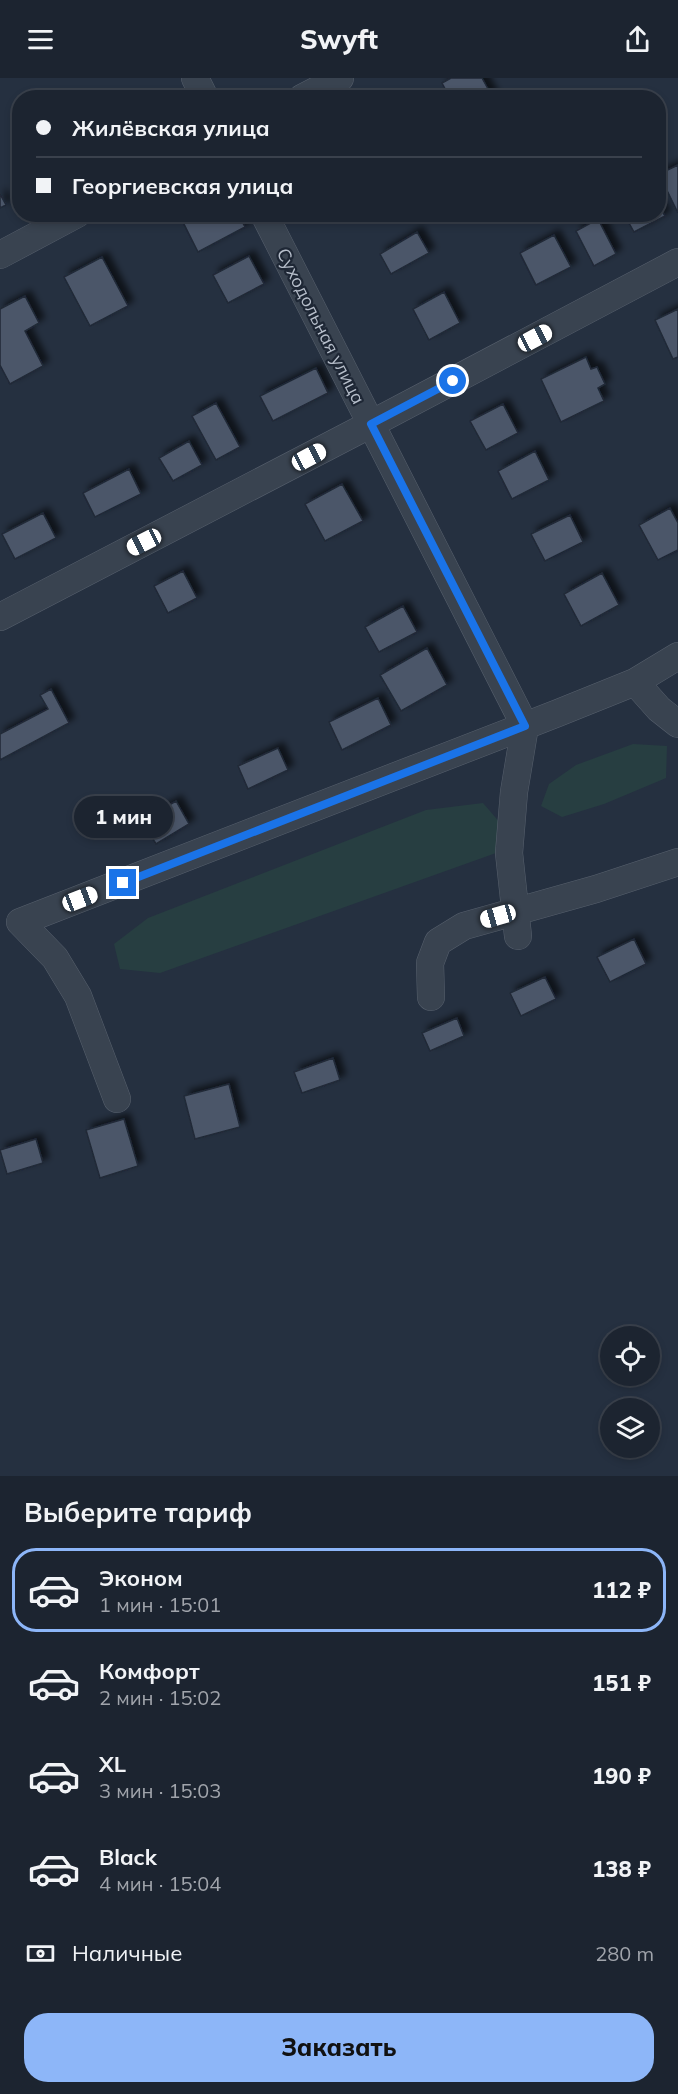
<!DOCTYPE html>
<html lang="ru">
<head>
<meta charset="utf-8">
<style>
	body { margin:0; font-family:Mulish,sans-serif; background:#29303c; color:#f1f3f6; height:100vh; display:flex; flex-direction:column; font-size:22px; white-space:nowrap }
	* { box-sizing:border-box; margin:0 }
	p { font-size:20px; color:#a0a4ab }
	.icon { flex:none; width:33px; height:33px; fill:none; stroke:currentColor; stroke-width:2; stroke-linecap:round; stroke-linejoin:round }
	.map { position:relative; height:1398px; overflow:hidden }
	.side { display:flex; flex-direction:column; background:#1c2430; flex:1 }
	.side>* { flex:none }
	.top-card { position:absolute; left:12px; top:12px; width:654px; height:132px; border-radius:24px; box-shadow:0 3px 9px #0003,0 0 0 2px #3a414c; display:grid; align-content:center; height:132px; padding:0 24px; background:#1c2430 }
	.buttons { position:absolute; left:600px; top:1248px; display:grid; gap:12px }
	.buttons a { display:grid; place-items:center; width:60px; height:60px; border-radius:50%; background:#1c2430; box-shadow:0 3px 9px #0003,0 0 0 2px #3a414c; font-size:30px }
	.end { position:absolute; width:27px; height:27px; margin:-14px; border:8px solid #1a73e8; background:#fff; box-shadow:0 0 0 3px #fff }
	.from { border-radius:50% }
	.bubble { position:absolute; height:42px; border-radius:21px; background:#1c2430; box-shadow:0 3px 9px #0003,0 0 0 2px #3a414c; font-size:20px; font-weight:800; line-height:42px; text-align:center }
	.car { position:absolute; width:18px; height:36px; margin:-18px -9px; border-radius:8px; box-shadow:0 0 4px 2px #0007; background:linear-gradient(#fff 24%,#345 0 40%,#fff 0 76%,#345 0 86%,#fff 0) }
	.top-card b { display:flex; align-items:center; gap:21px; height:57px; font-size:22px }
	.top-card b+b { border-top:2px solid #3a414c }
	.top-card i { width:15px; height:15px; background:#f1f3f6 }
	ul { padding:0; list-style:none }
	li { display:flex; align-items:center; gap:18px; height:84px; margin:0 12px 9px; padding:0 12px; border:3px solid transparent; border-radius:24px }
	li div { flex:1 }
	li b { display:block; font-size:22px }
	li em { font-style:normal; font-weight:800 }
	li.selected { border-color:#8db6f8 }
	li>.icon { width:54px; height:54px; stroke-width:1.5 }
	h2 { padding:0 24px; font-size:27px; line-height:72px }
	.pay { display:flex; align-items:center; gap:15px; height:66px; padding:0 24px; font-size:22px }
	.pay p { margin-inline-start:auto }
	.button { display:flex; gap:12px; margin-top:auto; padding:12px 24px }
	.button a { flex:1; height:69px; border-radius:24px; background:#8db6f8; color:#111; font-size:24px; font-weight:800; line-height:69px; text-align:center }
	header { display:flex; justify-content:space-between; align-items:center; height:78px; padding:0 24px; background:#1c2430; font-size:27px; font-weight:800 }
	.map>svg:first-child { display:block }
	.green { fill:#273e41 }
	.building { fill:#4b5769; stroke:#202937; stroke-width:1.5; filter:url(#shadow) }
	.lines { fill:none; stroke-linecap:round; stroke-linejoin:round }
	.minor-casing { stroke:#57606d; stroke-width:28 }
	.minor { stroke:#394350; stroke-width:27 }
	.route { stroke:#1a73e8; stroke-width:8 }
	.labels { text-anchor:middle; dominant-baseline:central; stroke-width:4.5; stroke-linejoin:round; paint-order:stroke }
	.street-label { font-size:18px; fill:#b6beca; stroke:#1e2735 }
</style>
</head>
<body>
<header><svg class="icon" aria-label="menu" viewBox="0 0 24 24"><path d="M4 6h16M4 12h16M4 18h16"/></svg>Swyft<svg class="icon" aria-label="share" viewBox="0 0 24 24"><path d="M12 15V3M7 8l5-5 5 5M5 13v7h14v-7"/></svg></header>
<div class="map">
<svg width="678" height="1398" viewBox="0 0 678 1398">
	<defs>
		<filter id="shadow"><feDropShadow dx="5.5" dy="-5.5" stdDeviation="3" flood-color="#0009"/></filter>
	</defs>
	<rect width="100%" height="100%" fill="#253040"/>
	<path class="green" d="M633,666L667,668L666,700L604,726L562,739L541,728L549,706L576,687Z
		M483,725L502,747L496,775L160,895L120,891L114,866L148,840L426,732Z"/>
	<path class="building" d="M451,0H482L493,20H450L442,5Z
		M678,87V135L659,96Z
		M0,116L6,127L0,130Z
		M658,126L665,138L634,154L624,136H658Z
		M198,136H238L245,149L198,174L183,144Z
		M598,141L616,176L594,188L576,153Z
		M417,154L429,175L391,196L380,176Z
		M554,157L571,189L536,207L520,175Z
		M249,178L264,206L228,225L213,197Z
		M102,179L128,228L90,248L64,199Z
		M444,214L460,245L429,262L413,231Z
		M25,218L39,245L25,253L43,288L10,306L0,287V231Z
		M678,231V279L673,281L655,242Z
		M586,279L591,291L597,289L605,306L598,310L604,323L561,344L541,301Z
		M316,290L328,315L273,343L260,318Z
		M216,325L240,369L216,382L192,338Z
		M503,326L518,355L486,372L470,343Z
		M189,363L202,387L173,403L159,380Z
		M535,373L549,402L512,421L498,393Z
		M129,391L141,416L95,439L83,415Z
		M342,406L363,443L325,463L305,426Z
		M670,430L678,445V472L658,482L639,447Z
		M43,435L56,460L15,481L2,456Z
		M570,437L583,464L545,483L531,456Z
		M183,493L197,520L168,535L154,508Z
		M602,495L619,527L581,548L564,516Z
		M403,528L417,554L379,574L365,549Z
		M427,570L447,607L401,633L380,597Z
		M51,611L69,645L0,682V656L48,631L40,617Z
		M378,620L391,647L342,672L329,644Z
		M278,670L288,692L248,711L238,688Z
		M176,723L189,746L156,766L142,743Z
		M634,861L646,886L610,904L597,879Z
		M545,899L556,921L521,938L510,915Z
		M457,940L464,958L430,973L422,955Z
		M333,980L340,1002L302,1015L294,994Z
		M229,1006L240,1049L195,1061L184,1018Z
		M124,1041L138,1088L100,1100L86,1052Z
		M36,1061L43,1085L7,1096L0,1072Z"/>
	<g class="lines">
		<defs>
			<path id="minor" d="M195,0L205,20
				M302,20L340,0
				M264,136L525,648L514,714L509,775L518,858
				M0,177L77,136
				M0,539L371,346L678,184
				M635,604L659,631L678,646
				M431,919L430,885L438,864L464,848L596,811L678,784
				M117,1021L78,918L55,880L20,844L558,635L635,604L678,578"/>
		</defs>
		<use href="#minor" class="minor-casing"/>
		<use href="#minor" class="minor"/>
	</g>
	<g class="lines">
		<path class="route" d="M123,805L525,648L371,346L453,303"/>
	</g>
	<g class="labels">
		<g class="street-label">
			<text transform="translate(321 248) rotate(63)">Суходольная улица</text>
		</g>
	</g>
</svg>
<div class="buttons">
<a><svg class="icon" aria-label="locate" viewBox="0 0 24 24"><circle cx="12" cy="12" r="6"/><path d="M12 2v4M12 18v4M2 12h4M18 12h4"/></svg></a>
<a><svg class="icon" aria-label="layers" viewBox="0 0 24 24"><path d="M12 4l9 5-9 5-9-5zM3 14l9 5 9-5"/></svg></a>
</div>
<i class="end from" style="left:453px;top:303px"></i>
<i class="end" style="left:123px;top:805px"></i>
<div class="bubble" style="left:74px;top:718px;width:99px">1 мин</div>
<i class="car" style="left:535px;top:260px;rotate:62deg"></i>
<i class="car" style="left:309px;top:379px;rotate:62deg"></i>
<i class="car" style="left:144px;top:464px;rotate:243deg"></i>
<i class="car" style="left:80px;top:821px;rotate:69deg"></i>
<i class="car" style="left:498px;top:838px;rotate:254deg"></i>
<div class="top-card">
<b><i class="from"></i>Жилёвская улица</b>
<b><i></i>Георгиевская улица</b>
</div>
</div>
<section class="side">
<h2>Выберите тариф</h2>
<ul>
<li class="selected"><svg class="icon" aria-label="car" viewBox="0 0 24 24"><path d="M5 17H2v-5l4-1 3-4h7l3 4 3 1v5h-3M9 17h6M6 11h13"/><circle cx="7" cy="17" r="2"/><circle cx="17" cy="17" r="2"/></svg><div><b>Эконом</b><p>1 мин · 15:01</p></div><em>112 ₽</em></li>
<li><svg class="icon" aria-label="car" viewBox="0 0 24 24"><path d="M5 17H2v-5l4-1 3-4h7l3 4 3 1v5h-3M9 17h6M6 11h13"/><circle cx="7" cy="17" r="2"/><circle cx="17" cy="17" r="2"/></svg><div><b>Комфорт</b><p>2 мин · 15:02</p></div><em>151 ₽</em></li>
<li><svg class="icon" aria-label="car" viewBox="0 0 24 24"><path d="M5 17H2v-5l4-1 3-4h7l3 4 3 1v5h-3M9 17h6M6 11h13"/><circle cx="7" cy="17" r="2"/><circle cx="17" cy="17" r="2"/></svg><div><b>XL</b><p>3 мин · 15:03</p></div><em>190 ₽</em></li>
<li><svg class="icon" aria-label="car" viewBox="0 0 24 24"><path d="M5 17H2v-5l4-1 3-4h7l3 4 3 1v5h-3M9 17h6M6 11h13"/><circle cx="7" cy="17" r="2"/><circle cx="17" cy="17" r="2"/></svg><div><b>Black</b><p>4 мин · 15:04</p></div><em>138 ₽</em></li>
</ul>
<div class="pay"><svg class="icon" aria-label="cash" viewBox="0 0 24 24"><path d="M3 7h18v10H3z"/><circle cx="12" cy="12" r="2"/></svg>Наличные<p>280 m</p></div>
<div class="button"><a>Заказать</a></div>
</section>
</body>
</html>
